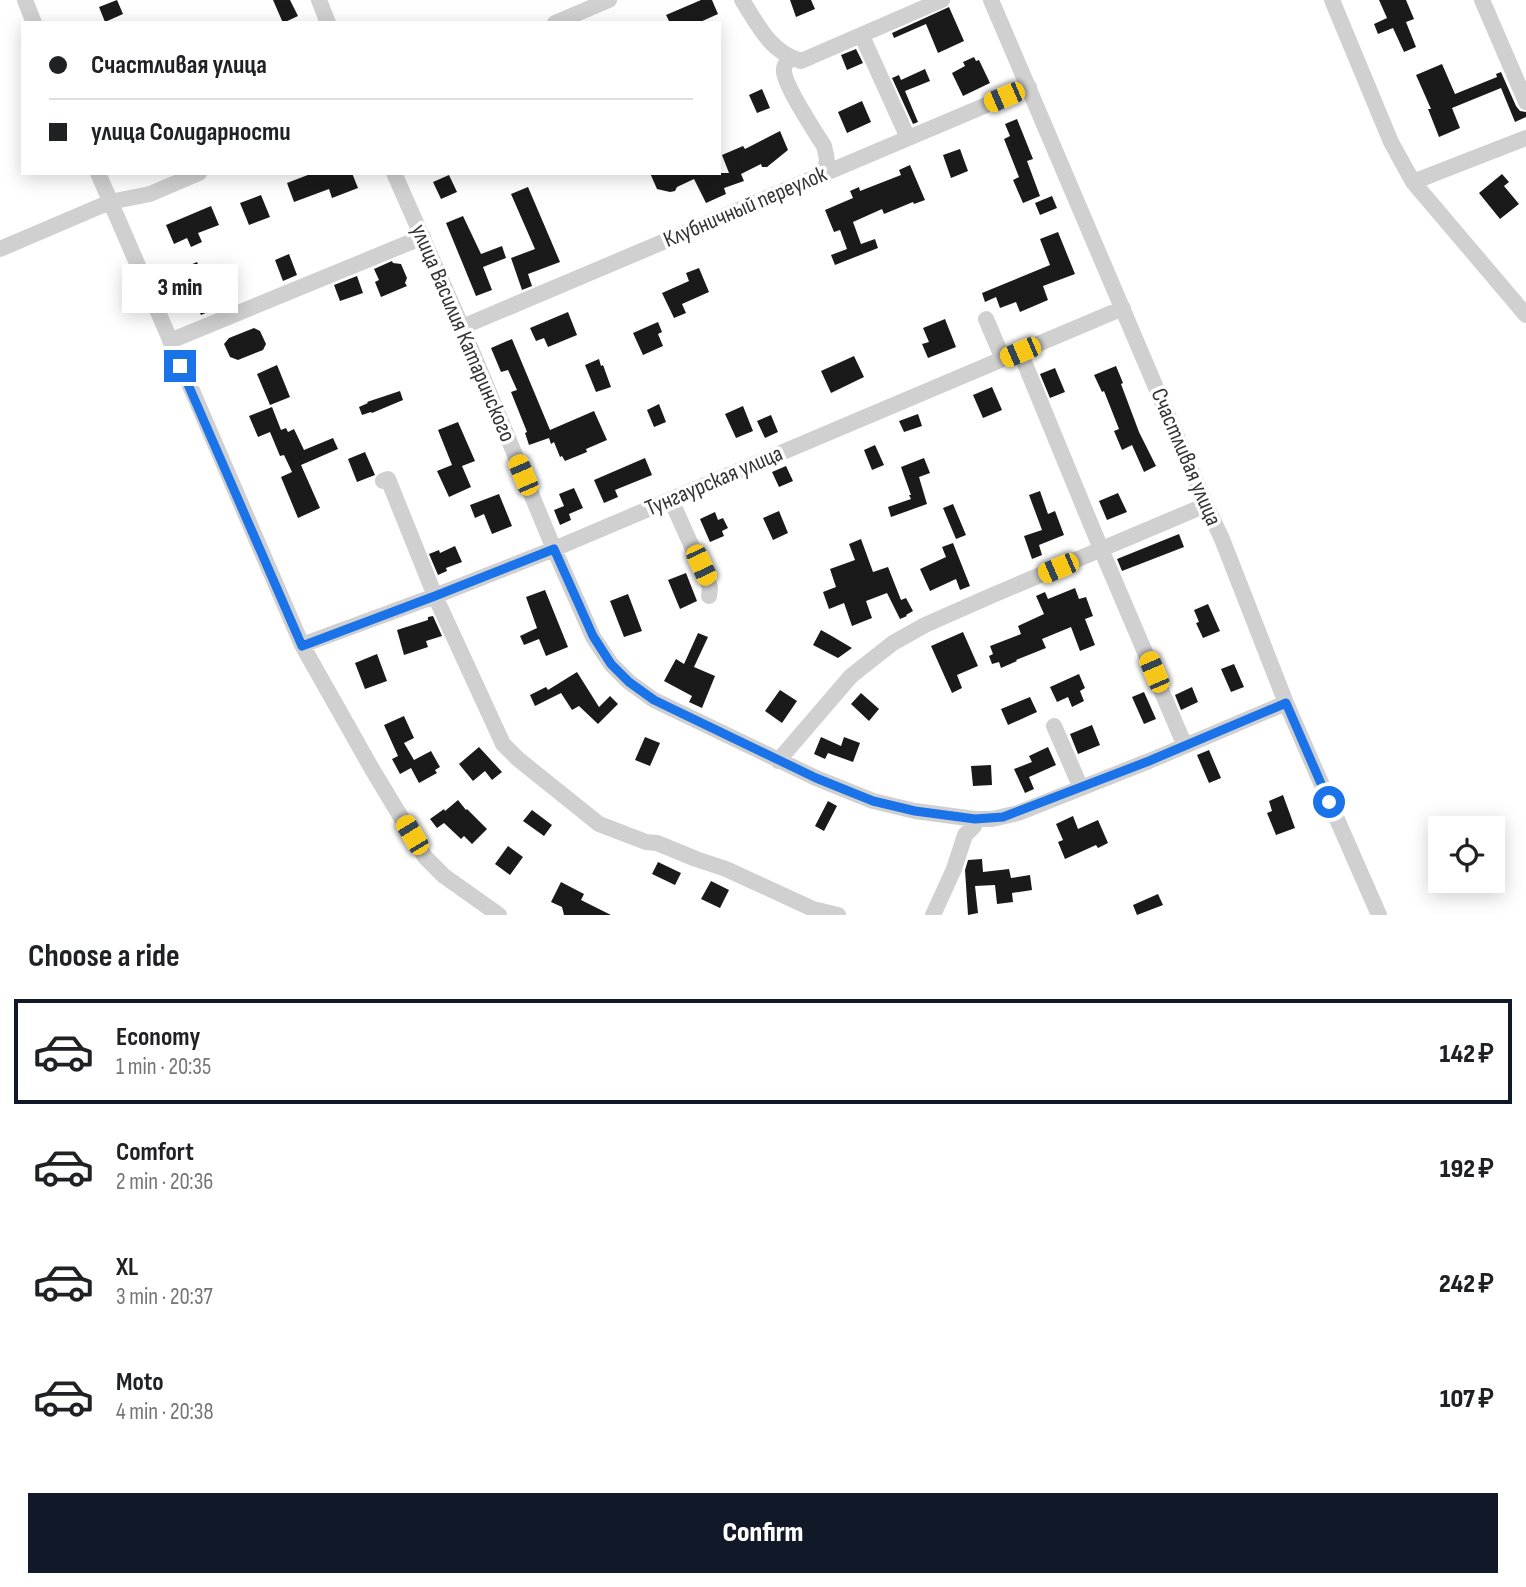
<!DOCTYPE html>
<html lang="en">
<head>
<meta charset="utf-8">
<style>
	body { margin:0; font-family:"Sofia Sans Condensed",sans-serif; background:#f6f6f6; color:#202124; height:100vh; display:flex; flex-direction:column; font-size:26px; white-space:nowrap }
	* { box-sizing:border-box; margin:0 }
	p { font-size:23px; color:#757577 }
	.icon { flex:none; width:38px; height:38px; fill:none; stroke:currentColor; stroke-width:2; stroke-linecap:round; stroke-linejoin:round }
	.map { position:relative; height:915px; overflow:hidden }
	.details { display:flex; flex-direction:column; background:#fff; flex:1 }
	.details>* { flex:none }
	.top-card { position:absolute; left:21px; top:21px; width:700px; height:154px; border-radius:0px; box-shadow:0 4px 18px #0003; display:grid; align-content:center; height:154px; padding:0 28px; background:#fff }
	.fabs { position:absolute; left:1428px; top:816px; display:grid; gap:14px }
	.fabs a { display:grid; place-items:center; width:77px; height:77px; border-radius:0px; background:#fff; box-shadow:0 4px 18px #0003; font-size:35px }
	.end { position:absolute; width:32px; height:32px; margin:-16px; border:9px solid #1a73e8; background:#fff; box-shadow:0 0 0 4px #fff }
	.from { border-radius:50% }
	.bubble { position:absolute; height:49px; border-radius:0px; background:#fff; box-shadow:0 4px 18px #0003; font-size:23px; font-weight:800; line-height:49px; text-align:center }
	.car { position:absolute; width:21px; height:42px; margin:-21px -10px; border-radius:9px; box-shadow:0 0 5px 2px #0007; background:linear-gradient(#f5c518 24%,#345 0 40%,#f5c518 0 76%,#345 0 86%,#f5c518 0) }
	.top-card b { display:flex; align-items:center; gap:24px; height:66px; font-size:26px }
	.top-card b+b { border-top:2px solid #e0e0e0 }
	.top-card i { width:18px; height:18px; background:#202124 }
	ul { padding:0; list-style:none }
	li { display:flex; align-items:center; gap:21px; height:105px; margin:0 14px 10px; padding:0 14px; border:4px solid transparent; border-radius:0px }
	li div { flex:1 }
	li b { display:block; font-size:26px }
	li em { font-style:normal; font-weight:800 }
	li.current { border-color:#111827 }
	li>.icon { width:63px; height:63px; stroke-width:1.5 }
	h2 { padding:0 28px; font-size:32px; line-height:84px }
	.primary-button { display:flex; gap:14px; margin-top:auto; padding:14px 28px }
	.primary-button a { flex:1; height:80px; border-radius:0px; background:#111827; color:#fff; font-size:28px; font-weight:800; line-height:80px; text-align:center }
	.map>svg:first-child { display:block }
	.building { fill:#1a1a1a }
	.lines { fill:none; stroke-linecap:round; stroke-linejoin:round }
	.minor { stroke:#d0d0d0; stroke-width:16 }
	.route { stroke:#1a73e8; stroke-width:9 }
	.labels { text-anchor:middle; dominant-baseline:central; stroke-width:7; stroke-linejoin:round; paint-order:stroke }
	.street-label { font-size:23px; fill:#333; stroke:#fff }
</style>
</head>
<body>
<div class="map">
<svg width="1526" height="915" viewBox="0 0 1526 915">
	<rect width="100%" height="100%" fill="#fff"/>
	<path class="building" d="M117,0L123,14L105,22L99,7Z
		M273,0H290L298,16L283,23Z
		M701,0H712L718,14L698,23H670L666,15Z
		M790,0H811L815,9L796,17Z
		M1379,0H1406L1414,19L1406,22L1416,47L1404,52L1393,28L1378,34L1374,24L1387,18Z
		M949,7L964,41L938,53L926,24L894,38L892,33Z
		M856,49L863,63L847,70L841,55Z
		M974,57L976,61L979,60L990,83L963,96L952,73L965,66L963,62Z
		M1442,64L1455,94L1497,77L1496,74L1501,72L1516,106L1520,111L1526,112V117L1515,122L1501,88L1452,108L1460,128L1439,137L1428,109H1431L1416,75Z
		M925,69L930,81L905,91L918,122L913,124L892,78L899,75L901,80Z
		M762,89L770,108L757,113L749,95Z
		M862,101L871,122L847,133L838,112Z
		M1017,119L1033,159L1027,161L1040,196L1023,203L1013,180L1019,177L1004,139L1010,136L1005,124Z
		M780,131L788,150L767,167H762L761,164L741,174L744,181L724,188L726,194L706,203L694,179L677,187L675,191L670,192L657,189L650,173H729L722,155L743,146L745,149Z
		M960,149L968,171L951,178L943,155Z
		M910,165L925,200L914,204L913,202L884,214L882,209L853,222L861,244L875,239L878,248L835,265L831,255L847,249L840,230L834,232L825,210L853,198L850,191L859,187L860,191L901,175L899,170Z
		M313,173H352L358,188L332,198L329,189L294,202L287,183Z
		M1502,174L1509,182L1504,186L1519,204L1500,219L1479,193Z
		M449,175L457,192L441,199L433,182Z
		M528,187L560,262L528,274L532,286L522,290L511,258L535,249L511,194Z
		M261,195L270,217L249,225L240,203Z
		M1052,196L1057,208L1040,215L1035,203Z
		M211,206L219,225L198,233L202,242L191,247L187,238L174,244L166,225Z
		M463,216L481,254L502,246L506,258L483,267L492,290L476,296L446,223Z
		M1058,232L1075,274L1043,286L1048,300L1020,312L1016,302L1000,308L996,297L985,302L982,293L1050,265L1040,239Z
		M289,254L297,275L283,281L275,260Z
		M392,261L393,263L401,264L407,278L405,283L407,286L381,297L375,282L379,280L374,269Z
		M197,262L217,308L201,315L181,269Z
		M699,268L709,292L682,304L686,313L674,318L662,293L689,281L686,273Z
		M357,276L363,293L340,301L334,285Z
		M568,312L577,335L548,347L544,338L536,341L530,328Z
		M945,319L956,347L928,358L922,344L929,342L923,328Z
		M658,322L662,332L658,334L663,346L643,355L633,333Z
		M254,328L260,331L266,344L263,350L238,360L230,357L224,344L229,338Z
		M512,339L550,430L594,411L607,440L586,449L587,452L565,461L562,456L560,457L554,442L551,444L549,438L529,445L525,433L527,432L511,392L517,390L508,370L501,372L491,348Z
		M854,356L864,377L831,393L821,371Z
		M599,359L601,366L603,365L611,387L596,392L585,365Z
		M277,365L290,397L270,405L257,374Z
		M1116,366L1123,383L1121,384L1139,432L1156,466L1144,472L1132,445L1122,450L1114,431L1119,429L1104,391L1102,392L1094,375Z
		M1055,368L1065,392L1050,398L1040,374Z
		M992,387L1002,410L983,418L973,395Z
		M400,391L403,400L372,413L371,412L362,415L359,407L368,403L367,402Z
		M659,404L666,422L654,427L647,410Z
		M743,406L753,431L736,438L725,414Z
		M272,407L281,430L286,428L288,432L294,429L304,450L333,438L338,449L301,465L320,508L298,518L281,477L292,472L284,455L280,456L270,432L258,437L249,416Z
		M918,414L922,426L904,432L899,421Z
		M771,415L778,432L765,438L757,421Z
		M458,422L475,461L462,466L471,487L449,497L437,471L452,465L438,430Z
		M875,445L884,465L872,470L864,450Z
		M365,452L375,475L357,482L348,459Z
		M645,458L652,475L615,490L618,497L604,503L594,480Z
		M924,458L930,473L919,477L927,504L891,517L888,507L911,499L909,495H911L901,467Z
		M786,466L793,481L779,487L772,472Z
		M574,488L583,508L569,514L571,520L560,525L554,510L564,506L559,494Z
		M1040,491L1048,514L1055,511L1064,535L1039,545L1042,555L1032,559L1024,536L1042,530L1029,495Z
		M1118,493L1127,512L1107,520L1099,501Z
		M499,494L512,526L492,534L484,514L475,518L470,505Z
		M953,504L966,535L956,539L943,508Z
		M779,511L788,533L773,540L763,518Z
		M715,512L718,520L723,518L728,528L722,531L724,536L710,542L700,519Z
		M1179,534L1184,547L1122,571L1117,559Z
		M861,539L873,572L888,567L901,600L906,598L913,611L906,615L907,616L900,619L887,593L866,601L872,618L852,626L844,603L829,609L823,592L836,587L830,569L855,560L849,544Z
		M953,543L970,586L960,590L956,579L930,591L920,569L946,557L942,547Z
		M455,546L462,562L446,568L447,571L438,575L429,554L439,550L440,553Z
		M686,573L697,601L680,609L668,580Z
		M1075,588L1079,599L1086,597L1093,616L1085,619L1095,645L1080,651L1071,627L1042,639L1046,648L1016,660L1017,661L1001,668L999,662L992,664L989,656L993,654L990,646L1021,634L1018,626L1044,614L1036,596L1045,592L1048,599Z
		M545,590L568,647L546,656L539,639L524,645L520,636L537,628L526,597Z
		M628,594L642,631L624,637L610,601Z
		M1208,604L1220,631L1203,638L1196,623L1199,622L1194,610Z
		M433,616L442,636L426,641L428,647L404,655L397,630L428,620V617Z
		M821,630L830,635L852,648L838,658L813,645Z
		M963,632L978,666L957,675L962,688L952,693L931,646Z
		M698,633L708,637L694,667L715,676L702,708L689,702L692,696L664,681L676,659L684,664Z
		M377,654L387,681L365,689L355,663Z
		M1234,664L1244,687L1231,692L1221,669Z
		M577,672L599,707L610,696L618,704L598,724L579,706L572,710L561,693L535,706L530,695L546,687L548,690Z
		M1079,674L1085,688L1080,691L1084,701L1072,707L1068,697L1057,702L1050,687Z
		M1192,687L1198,702L1181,710L1175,695Z
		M780,690L797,701L782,723L765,711Z
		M1144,692L1156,719L1144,724L1132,697Z
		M861,693L879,709L869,721L851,704Z
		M1030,697L1037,712L1008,725L1001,709Z
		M404,716L414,738L404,743L414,760L431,751L440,767L435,770L437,773L419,783L411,768L400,774L392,759L398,756L384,725Z
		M1092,725L1100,745L1078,754L1070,734Z
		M645,737L660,743L650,766L635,760Z
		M821,737L841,746L844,737L860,743L853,762L828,753L825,759L814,754Z
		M479,747L502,772L492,780L485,771L473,781L459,764Z
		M1048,747L1056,765L1029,777L1034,789L1025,793L1014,769L1032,762L1029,756Z
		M1209,750L1221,778L1209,783L1197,755Z
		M991,765L992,785L973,786L971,766Z
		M1283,795L1295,828L1276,835L1267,813L1272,811L1269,801Z
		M458,800L466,810L467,809L487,829L472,844L464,836L461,839L444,823L437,828L430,819L444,809L445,811Z
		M828,801L837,806L824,831L815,826Z
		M532,810L552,825L544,836L523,821Z
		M1073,816L1078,829L1098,820L1108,843L1098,848L1096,845L1065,859L1058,842L1063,840L1056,824Z
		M508,846L523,857L510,875L495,864Z
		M982,859L983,872L1009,869L1011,878L1030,875L1032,890L1012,893L1013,902L997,904L995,885L975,886L978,913L968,915L965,870L968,860Z
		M658,862L681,873L675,885L652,874Z
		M711,881L729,890L720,908L701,899Z
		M561,882L584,894L581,900L611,915H564L562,907L551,902Z
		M1158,894L1163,905L1137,915L1133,905Z"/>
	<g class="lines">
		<path class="minor" d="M25,0L34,23
			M319,0L328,23
			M742,0C758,25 770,52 801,61L942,0
			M991,0L1206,505L1222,539L1286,703L1379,915
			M1332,0L1391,142L1413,182L1526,315
			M1482,0L1526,102
			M555,23L609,0
			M862,36L908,138
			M790,57C787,62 783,66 784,72C786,88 814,130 824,146C827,157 829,165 822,174
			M98,173L302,645L372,769L425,857L444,876L499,915
			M394,173L462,327L554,549L593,637L611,664L629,682L654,700L816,778L873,801L915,811L975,819H992L1018,813L1149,761L1286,703
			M1413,182L1526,138
			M0,249L110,202L150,194L199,173
			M986,319L1003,359
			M462,327L1029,87
			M170,341L423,237
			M1020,352L1101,549L1185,746
			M383,481L388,479L435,596L503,744L518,759L599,824L646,842L657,843L696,859L726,869L813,909L838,915
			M671,500L710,587L709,596
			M302,645L435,596L554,549L1123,308
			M1054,726L1081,788
			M778,761L851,676L893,643L925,625L993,595L1206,505
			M933,915L954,869L965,835L974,826L975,819"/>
	</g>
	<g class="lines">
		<path class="route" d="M180,366L302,646L435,596L554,549L593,636L611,664L629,682L654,700L816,778L873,801L915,811L975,819L1003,817L1149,761L1286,703L1329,802"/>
	</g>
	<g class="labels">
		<g class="street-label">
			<text transform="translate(745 207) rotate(-23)">Клубничный переулок</text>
			<text transform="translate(463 333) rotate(67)">улица Василия Катаринского</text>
			<text transform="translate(1186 457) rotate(67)">Счастливая улица</text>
			<text transform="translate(714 481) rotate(-23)">Тунгаурская улица</text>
		</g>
	</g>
</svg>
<div class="fabs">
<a><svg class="icon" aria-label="locate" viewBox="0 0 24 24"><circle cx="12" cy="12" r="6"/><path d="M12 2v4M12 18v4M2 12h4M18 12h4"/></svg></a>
</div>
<i class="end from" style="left:1329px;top:802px"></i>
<i class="end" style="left:180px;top:366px"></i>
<div class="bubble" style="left:122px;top:264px;width:116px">3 min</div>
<i class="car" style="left:1004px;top:97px;rotate:247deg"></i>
<i class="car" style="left:1020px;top:352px;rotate:247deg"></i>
<i class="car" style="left:523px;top:475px;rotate:337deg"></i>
<i class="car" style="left:701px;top:565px;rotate:155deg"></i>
<i class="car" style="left:1058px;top:568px;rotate:247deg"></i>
<i class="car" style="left:1154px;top:672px;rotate:337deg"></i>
<i class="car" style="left:412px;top:835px;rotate:329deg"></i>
<div class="top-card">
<b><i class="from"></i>Счастливая улица</b>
<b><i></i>улица Солидарности</b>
</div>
</div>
<section class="details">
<h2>Choose a ride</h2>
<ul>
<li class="current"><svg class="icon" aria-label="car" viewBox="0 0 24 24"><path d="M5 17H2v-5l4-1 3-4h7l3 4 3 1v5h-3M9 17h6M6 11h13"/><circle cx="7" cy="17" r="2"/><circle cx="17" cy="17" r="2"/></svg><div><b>Economy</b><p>1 min · 20:35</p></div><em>142 ₽</em></li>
<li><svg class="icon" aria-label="car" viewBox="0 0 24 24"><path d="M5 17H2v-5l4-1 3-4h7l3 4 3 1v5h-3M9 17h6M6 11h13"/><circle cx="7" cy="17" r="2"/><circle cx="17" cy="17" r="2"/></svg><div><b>Comfort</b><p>2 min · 20:36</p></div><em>192 ₽</em></li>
<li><svg class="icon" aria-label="car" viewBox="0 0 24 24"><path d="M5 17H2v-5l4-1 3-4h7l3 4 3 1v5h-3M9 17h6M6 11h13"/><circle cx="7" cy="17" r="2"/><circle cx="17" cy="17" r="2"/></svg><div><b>XL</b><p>3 min · 20:37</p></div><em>242 ₽</em></li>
<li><svg class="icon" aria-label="car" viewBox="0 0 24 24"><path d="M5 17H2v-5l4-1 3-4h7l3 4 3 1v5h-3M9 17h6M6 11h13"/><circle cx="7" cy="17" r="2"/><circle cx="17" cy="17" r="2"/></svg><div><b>Moto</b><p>4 min · 20:38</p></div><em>107 ₽</em></li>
</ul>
<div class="primary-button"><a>Confirm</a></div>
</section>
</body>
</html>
